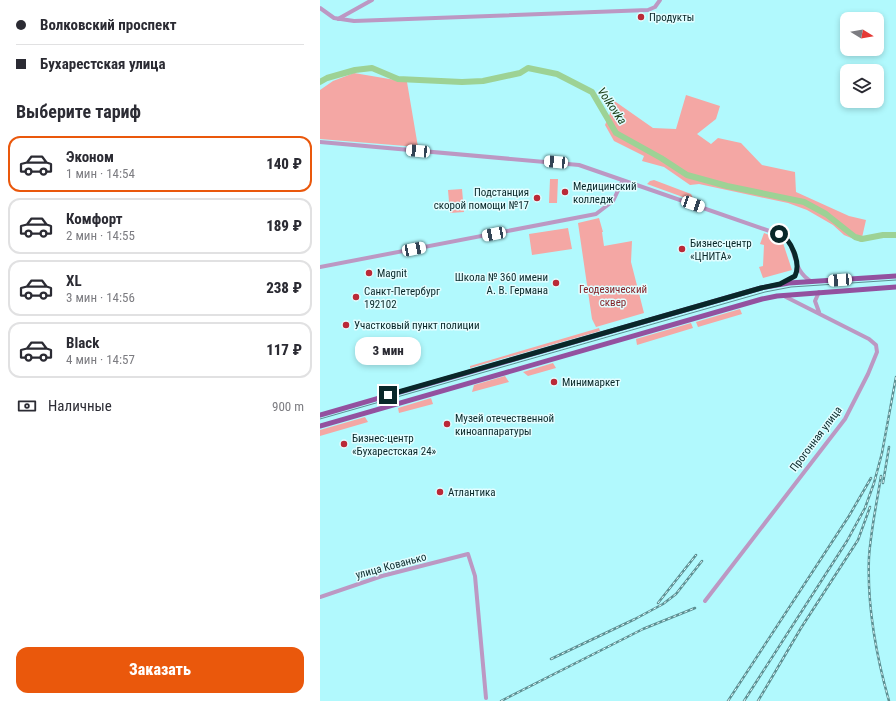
<!DOCTYPE html>
<html lang="ru">
<head>
<meta charset="utf-8">
<style>
	body { margin:0; font-family:"Roboto Condensed",sans-serif; background:#f2f2f3; color:#2b2b33; height:100vh; display:flex; flex-direction:column; font-size:15px; white-space:nowrap }
	* { box-sizing:border-box; margin:0 }
	p { font-size:13px; color:#7c7c81 }
	.icon { flex:none; width:22px; height:22px; fill:none; stroke:currentColor; stroke-width:2; stroke-linecap:round; stroke-linejoin:round }
	.map { position:relative; flex:1; overflow:hidden }
	.drawer { display:flex; flex-direction:column; background:#fff; width:320px }
	.drawer>* { flex:none }
	.guide { display:grid; align-content:center; height:88px; padding:0 16px; background:#fff }
	.needle { width:26px; rotate:101deg }
	.fabs { position:absolute; left:520px; top:12px; display:grid; gap:8px }
	.fabs a { display:grid; place-items:center; width:44px; height:44px; border-radius:8px; background:#fff; box-shadow:0 2px 6px #0003; font-size:20px }
	.end { position:absolute; width:18px; height:18px; margin:-9px; border:5px solid #092729; background:#fff; box-shadow:0 0 0 2px #fff }
	.from { border-radius:50% }
	.bubble { position:absolute; height:28px; border-radius:12px; background:#fff; box-shadow:0 2px 6px #0003; font-size:13px; font-weight:800; line-height:28px; text-align:center }
	.car { position:absolute; width:12px; height:24px; margin:-12px -6px; border-radius:5px; box-shadow:0 0 3px 1px #0007; background:linear-gradient(#fff 24%,#345 0 40%,#fff 0 76%,#345 0 86%,#fff 0) }
	.guide b { display:flex; align-items:center; gap:14px; height:38px; font-size:15px }
	.guide b+b { border-top:1px solid #e1e1e2 }
	.guide i { width:10px; height:10px; background:#2b2b33 }
	ul { padding:0; list-style:none }
	li { display:flex; align-items:center; gap:12px; height:56px; margin:0 8px 6px; padding:0 8px; border:2px solid #e1e1e2; border-radius:12px }
	li div { flex:1 }
	li b { display:block; font-size:15px }
	li em { font-style:normal; font-weight:800 }
	li.selected { border-color:#ea580c }
	li>.icon { width:36px; height:36px; stroke-width:1.5 }
	h2 { padding:0 16px; font-size:18px; line-height:48px }
	.pay { display:flex; align-items:center; gap:10px; height:44px; padding:0 16px; font-size:15px }
	.pay p { margin-inline-start:auto }
	.primary-button { display:flex; gap:8px; margin-top:auto; padding:8px 16px }
	.primary-button a { flex:1; height:46px; border-radius:12px; background:#ea580c; color:#fff; font-size:16px; font-weight:800; line-height:46px; text-align:center }
	main { display:flex; flex:1; min-height:0 }
	.map>svg:first-child { display:block }
	.green { fill:#f4a7a4 }
	.lines { fill:none; stroke-linecap:round; stroke-linejoin:round }
	.river { stroke:#9dd295; stroke-width:6 }
	.minor { stroke:#bc98c3; stroke-width:4 }
	.major { stroke:#93519f; stroke-width:5 }
	.tram { stroke:#5c8f92; stroke-width:1 }
	.rail-casing { stroke:#5c8f92; stroke-width:2.5 }
	.rail { stroke:#e2fdff; stroke-width:1; stroke-dasharray:3; stroke-linecap:butt }
	.route { stroke:#092729; stroke-width:5 }
	.poi-dot { fill:#ba2937; stroke:#e2fdff; stroke-width:1.5 }
	.labels { text-anchor:middle; dominant-baseline:central; stroke-width:3; stroke-linejoin:round; paint-order:stroke }
	.poi-label { font-size:11px; fill:#092729; stroke:#e2fdff; text-anchor:start }
	.park-label { font-size:11px; fill:#85242a; stroke:#e2fdff }
	.street-label { font-size:11px; fill:#092729; stroke:#e2fdff }
	.water-label { font-size:12px; font-style:italic; fill:#13370e; stroke:#e2fdff }
</style>
</head>
<body>
<main>
<section class="drawer">
<div class="guide">
<b><i class="from"></i>Волковский проспект</b>
<b><i></i>Бухарестская улица</b>
</div>
<h2>Выберите тариф</h2>
<ul>
<li class="selected"><svg class="icon" aria-label="car" viewBox="0 0 24 24"><path d="M5 17H2v-5l4-1 3-4h7l3 4 3 1v5h-3M9 17h6M6 11h13"/><circle cx="7" cy="17" r="2"/><circle cx="17" cy="17" r="2"/></svg><div><b>Эконом</b><p>1 мин · 14:54</p></div><em>140 ₽</em></li>
<li><svg class="icon" aria-label="car" viewBox="0 0 24 24"><path d="M5 17H2v-5l4-1 3-4h7l3 4 3 1v5h-3M9 17h6M6 11h13"/><circle cx="7" cy="17" r="2"/><circle cx="17" cy="17" r="2"/></svg><div><b>Комфорт</b><p>2 мин · 14:55</p></div><em>189 ₽</em></li>
<li><svg class="icon" aria-label="car" viewBox="0 0 24 24"><path d="M5 17H2v-5l4-1 3-4h7l3 4 3 1v5h-3M9 17h6M6 11h13"/><circle cx="7" cy="17" r="2"/><circle cx="17" cy="17" r="2"/></svg><div><b>XL</b><p>3 мин · 14:56</p></div><em>238 ₽</em></li>
<li><svg class="icon" aria-label="car" viewBox="0 0 24 24"><path d="M5 17H2v-5l4-1 3-4h7l3 4 3 1v5h-3M9 17h6M6 11h13"/><circle cx="7" cy="17" r="2"/><circle cx="17" cy="17" r="2"/></svg><div><b>Black</b><p>4 мин · 14:57</p></div><em>117 ₽</em></li>
</ul>
<div class="pay"><svg class="icon" aria-label="cash" viewBox="0 0 24 24"><path d="M3 7h18v10H3z"/><circle cx="12" cy="12" r="2"/></svg>Наличные<p>900 m</p></div>
<div class="primary-button"><a>Заказать</a></div>
</section>
<div class="map">
<svg width="576" height="701" viewBox="0 0 576 701">
	<rect width="100%" height="100%" fill="#b1f9fd"/>
	<path class="green" d="M34,73L87,82L98,147L0,139V90L13,81Z
		M366,95L400,106L396,119L377,134L391,144L398,138L421,143L442,165L475,172L476,192L529,216L546,220L541,242L524,235L513,225L487,210L468,203L379,184L370,185L344,167L322,161L324,156L294,141L285,125L291,111L293,100L333,128L356,129Z
		M230,179H238L237,203H229Z
		M334,180L371,194L373,198L371,200L327,184L330,181Z
		M142,189L144,212L130,213L128,190Z
		M279,218L283,232H282L284,246L312,241L311,262L324,313L276,327L272,319L258,223Z
		M248,228L252,249L212,255L209,234Z
		M444,233L462,240L472,270L443,278L439,267L443,266L444,245L440,244Z
		M420,309L422,314L378,327L376,322Z
		M371,323L373,328L317,345L316,339Z
		M279,328L280,331L150,368V366Z
		M233,363L236,368L208,376L203,372Z
		M185,376L189,382L152,392L154,385Z
		M111,398L113,404L79,413L78,408Z
		M45,417L48,422L0,436V430Z"/>
	<g class="lines">
		<path class="river" d="M0,82L7,78L35,70L52,68L78,79L142,82L163,81L200,73L208,68L237,74L272,92L296,133L341,158L367,175L407,186L484,202L506,214L535,237L542,239L563,235H576"/>
		<path class="minor" d="M0,8L14,18L34,21L328,10L335,7L340,0
			M18,19L52,0
			M0,142L259,165L461,235C479,245 469,269 492,282
			M0,267L276,214L293,201L303,180
			M462,283L475,276L477,268
			M499,292L495,301L499,312
			M0,597L62,576L148,554L155,576L166,698
			M385,601L525,419L548,374L557,352L556,345L549,339L464,296"/>
		<path class="major" d="M0,415L441,288L469,283L576,276
			M0,426L442,299L457,296L576,287"/>
		<path class="tram" d="M0,419L445,292L471,287L576,280"/>
		<defs>
			<path id="rail" d="M561,476C557,502 551,529 549,557C547,604 556,655 569,701
				M563,483L569,447
				M338,603L376,555
				M231,659L315,619L343,604L356,594L382,561
				M181,701L323,629L375,608
				M408,701L529,516L551,478
				M424,701L527,541L545,508L554,483L562,453L576,377
				M438,701L481,628L538,540L550,507"/>
		</defs>
		<use href="#rail" class="rail-casing"/>
		<use href="#rail" class="rail"/>
	</g>
	<g class="lines">
		<path class="route" d="M68,395L441,288L460,284L475,276C481,264 472,239 459,234"/>
	</g>
	<g class="poi-dot">
		<circle cx="321" cy="17" r="4"/>
		<circle cx="245" cy="192" r="4"/>
		<circle cx="217" cy="198" r="4"/>
		<circle cx="362" cy="249" r="4"/>
		<circle cx="49" cy="273" r="4"/>
		<circle cx="236" cy="283" r="4"/>
		<circle cx="36" cy="297" r="4"/>
		<circle cx="26" cy="325" r="4"/>
		<circle cx="234" cy="382" r="4"/>
		<circle cx="127" cy="424" r="4"/>
		<circle cx="24" cy="444" r="4"/>
		<circle cx="120" cy="492" r="4"/>
	</g>
	<g class="labels">
		<g class="poi-label">
			<text x="329" y="17">Продукты</text>
			<text x="253" y="186">Медицинский<tspan x="253" dy="13">колледж</tspan></text>
			<text x="209" y="192" text-anchor="end">Подстанция<tspan x="209" dy="13">скорой помощи №17</tspan></text>
			<text x="370" y="243">Бизнес-центр<tspan x="370" dy="13">«ЦНИТА»</tspan></text>
			<text x="57" y="273">Magnit</text>
			<text x="228" y="277" text-anchor="end">Школа № 360 имени<tspan x="228" dy="13">А. В. Германа</tspan></text>
			<text x="44" y="291">Санкт-Петербург<tspan x="44" dy="13">192102</tspan></text>
			<text x="34" y="325">Участковый пункт полиции</text>
			<text x="242" y="382">Минимаркет</text>
			<text x="135" y="418">Музей отечественной<tspan x="135" dy="13">киноаппаратуры</tspan></text>
			<text x="32" y="438">Бизнес-центр<tspan x="32" dy="13">«Бухарестская 24»</tspan></text>
			<text x="128" y="492">Атлантика</text>
		</g>
		<g class="park-label">
			<text x="293" y="289">Геодезический<tspan x="293" dy="13">сквер</tspan></text>
		</g>
		<g class="street-label">
			<text transform="translate(496 439) rotate(-53)">Прогонная улица</text>
			<text transform="translate(71 566) rotate(-15)">улица Кованько</text>
		</g>
		<g class="water-label">
			<text transform="translate(292 106) rotate(56)">Volkovka</text>
		</g>
	</g>
</svg>
<div class="fabs">
<a><svg class="needle" viewBox="-14 -14 28 28"><path d="M0-13l5 13h-10z" fill="#e53935"/><path d="M0 13l5-13h-10z" fill="#7c7c81"/></svg></a>
<a><svg class="icon" aria-label="layers" viewBox="0 0 24 24"><path d="M12 4l9 5-9 5-9-5zM3 14l9 5 9-5"/></svg></a>
</div>
<i class="end from" style="left:459px;top:234px"></i>
<i class="end" style="left:68px;top:395px"></i>
<div class="bubble" style="left:35px;top:337px;width:66px">3 мин</div>
<i class="car" style="left:98px;top:151px;rotate:275deg"></i>
<i class="car" style="left:236px;top:162px;rotate:275deg"></i>
<i class="car" style="left:373px;top:204px;rotate:109deg"></i>
<i class="car" style="left:174px;top:234px;rotate:259deg"></i>
<i class="car" style="left:94px;top:249px;rotate:79deg"></i>
<i class="car" style="left:520px;top:280px;rotate:266deg"></i>
</div>
</main>
</body>
</html>
